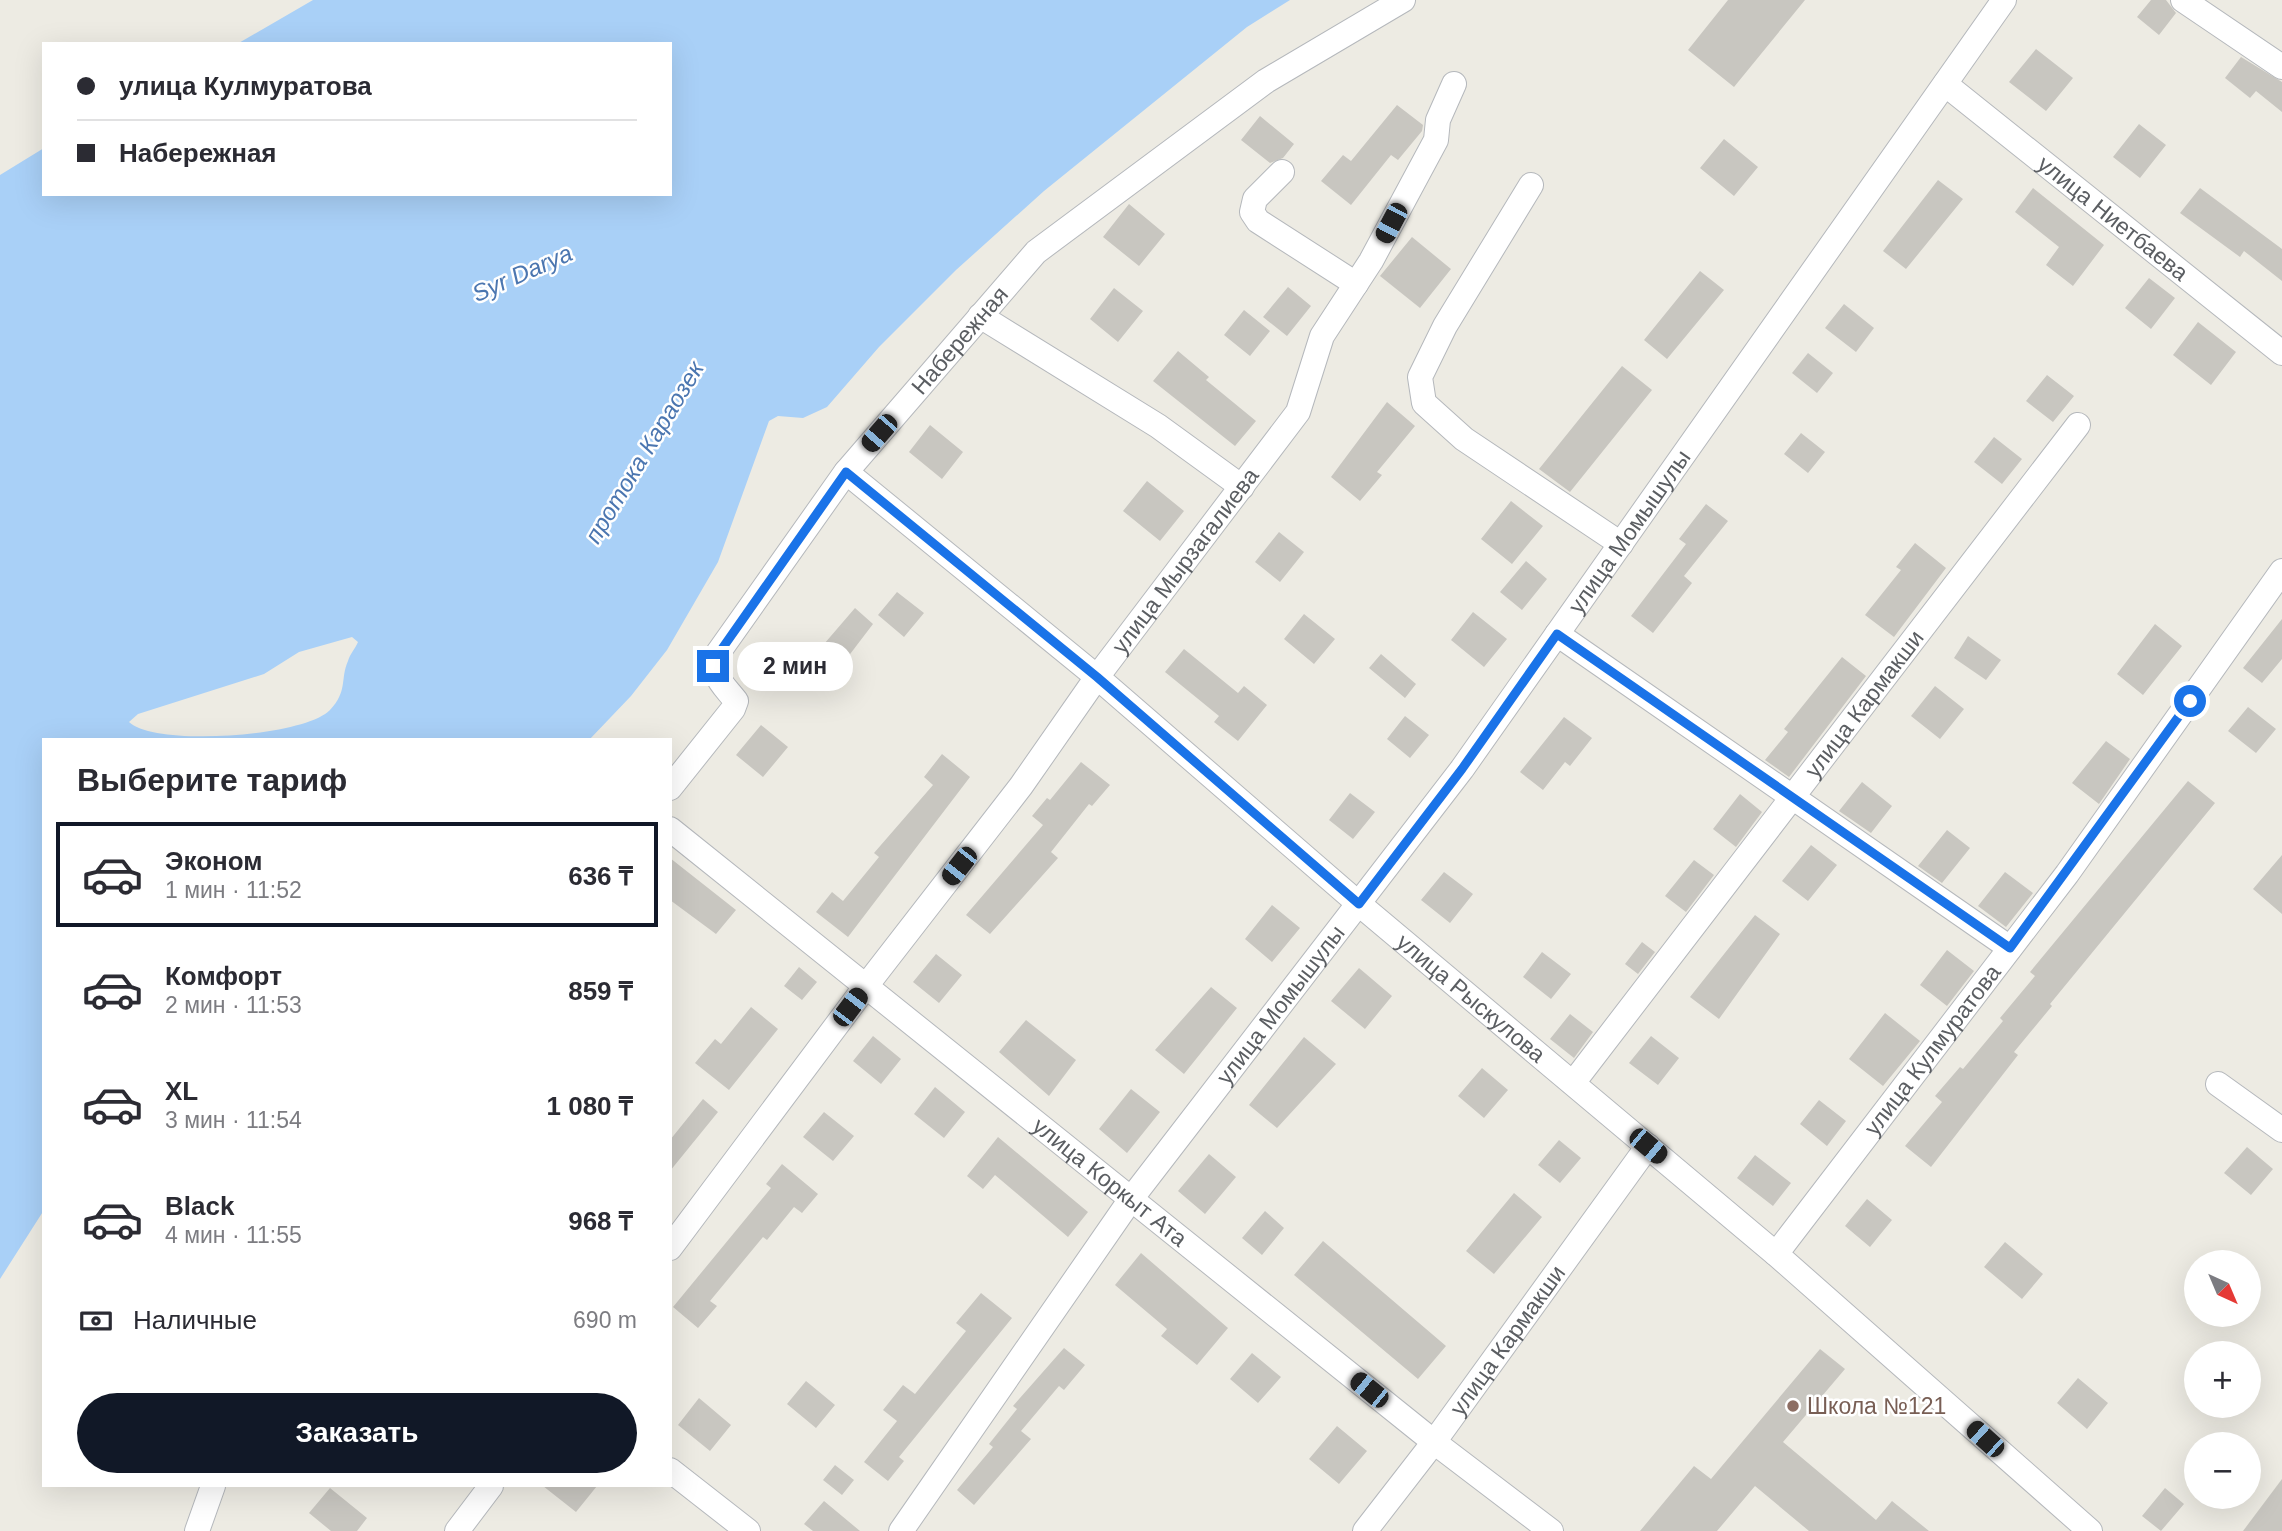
<!DOCTYPE html>
<html lang="ru">
<head>
<meta charset="utf-8">
<style>
	body { margin:0; font-family:Arial,sans-serif; background:#f7f7f7; color:#2b2b33; height:100vh; display:flex; flex-direction:column; font-size:26px; white-space:nowrap }
	* { box-sizing:border-box; margin:0 }
	p { font-size:23px; color:#7c7c81 }
	.icon { flex:none; width:38px; height:38px; fill:none; stroke:currentColor; stroke-width:2; stroke-linecap:round; stroke-linejoin:round }
	.map { position:relative; flex:1; overflow:hidden }
	.details { position:absolute; left:42px; top:738px; width:630px; height:749px; display:flex; flex-direction:column; background:#fff; border-radius:0px; box-shadow:0 7px 28px #0002 }
	.details>* { flex:none }
	.guide { position:absolute; left:42px; top:42px; width:630px; height:154px; border-radius:0px; box-shadow:0 7px 28px #0002; display:grid; align-content:center; height:154px; padding:0 35px; background:#fff }
	.needle { width:46px; rotate:136deg }
	.controls { position:absolute; left:2184px; top:1250px; display:grid; gap:14px }
	.controls a { display:grid; place-items:center; width:77px; height:77px; border-radius:50%; background:#fff; box-shadow:0 7px 28px #0002; font-size:35px }
	.end { position:absolute; width:32px; height:32px; margin:-16px; border:9px solid #1a73e8; background:#fff; box-shadow:0 0 0 4px #fff }
	.from { border-radius:50% }
	.bubble { position:absolute; height:49px; border-radius:24px; background:#fff; box-shadow:0 7px 28px #0002; font-size:23px; font-weight:600; line-height:49px; text-align:center }
	.car { position:absolute; width:21px; height:42px; margin:-21px -10px; border-radius:9px; box-shadow:0 0 5px 2px #0007; background:linear-gradient(#222 24%,#8ab4d8 0 40%,#222 0 76%,#8ab4d8 0 86%,#222 0) }
	.guide b { display:flex; align-items:center; gap:24px; height:66px; font-size:26px }
	.guide b+b { border-top:2px solid #e1e1e2 }
	.guide i { width:18px; height:18px; background:#2b2b33 }
	ul { padding:0; list-style:none }
	li { display:flex; align-items:center; gap:21px; height:105px; margin:0 14px 10px; padding:0 21px; border:4px solid transparent; border-radius:0px }
	li div { flex:1 }
	li b { display:block; font-size:26px }
	li em { font-style:normal; font-weight:600 }
	li.active { border-color:#111827 }
	li>.icon { width:63px; height:63px; stroke-width:1.5 }
	h2 { padding:0 35px; font-size:32px; line-height:84px }
	.pay { display:flex; align-items:center; gap:18px; height:77px; padding:0 35px; font-size:26px }
	.pay p { margin-inline-start:auto }
	.cta { display:flex; gap:14px; margin-top:auto; padding:14px 35px }
	.cta a { flex:1; height:80px; border-radius:42px; background:#111827; color:#fff; font-size:28px; font-weight:600; line-height:80px; text-align:center }
	.map>svg:first-child { display:block }
	.water { fill:#a9d0f7; fill-rule:evenodd }
	.building { fill:#c8c6c0 }
	.lines { fill:none; stroke-linecap:round; stroke-linejoin:round }
	.minor-casing { stroke:#b5b8bc; stroke-width:26 }
	.minor { stroke:#fff; stroke-width:24 }
	.route { stroke:#1a73e8; stroke-width:9 }
	.education-dot { fill:#8d6e63; stroke:#fff; stroke-width:2.5 }
	.labels { text-anchor:middle; dominant-baseline:central; stroke-width:5; stroke-linejoin:round; paint-order:stroke }
	.street-label { font-size:23px; fill:#5b5e62; stroke:#fff }
	.education-label { font-size:23px; fill:#785e54; stroke:#fff; text-anchor:start }
	.water-label { font-size:24px; font-style:italic; fill:#4b76b0; stroke:#fff }
</style>
</head>
<body>
<div class="map">
<svg width="2282" height="1531" viewBox="0 0 2282 1531">
	<rect width="100%" height="100%" fill="#edebe3"/>
	<path class="water" d="M313,0H1290L1247,27L1044,191L956,270L879,347L827,407L803,418L778,416L769,421L718,562L667,650L631,696L589,740H44V1210L0,1279V175L44,148V194H670V44H237ZM352,637L358,642C355,649 350,654 348,661C340,679 348,691 330,710C304,737 155,747 129,722L138,714L264,674L299,652Z"/>
	<path class="building" d="M1728,0H1805L1734,87L1688,50Z
		M2151,0H2166L2176,13L2159,35L2137,17Z
		M2036,49L2073,78L2046,111L2009,82Z
		M2241,57L2282,82V112L2256,91L2250,98L2225,78Z
		M1397,105L1423,125L1422,131L1398,160L1391,155L1351,205L1321,181L1343,155L1351,161Z
		M1260,116L1294,144L1283,158L1270,163L1241,140Z
		M2139,124L2166,145L2140,178L2113,157Z
		M1724,139L1758,167L1734,196L1700,168Z
		M1938,180L1963,199L1906,269L1883,251Z
		M2033,188L2104,245L2073,286L2046,265L2059,247L2015,212Z
		M2200,188L2282,249V281L2244,251L2240,257L2180,213Z
		M1129,204L1165,234L1139,266L1103,237Z
		M1412,237L1451,269L1420,308L1380,276Z
		M1700,271L1724,290L1667,359L1644,340Z
		M2149,278L2175,298L2151,329L2125,308Z
		M1288,287L1311,306L1287,336L1263,317Z
		M1114,288L1143,311L1118,342L1090,319Z
		M1844,304L1874,328L1856,352L1825,328Z
		M1244,310L1270,331L1250,356L1224,335Z
		M2198,322L2236,352L2211,385L2173,355Z
		M1178,351L1209,377L1206,380L1256,421L1235,446L1153,381Z
		M1808,353L1833,373L1817,393L1792,373Z
		M1622,366L1652,390L1570,492L1539,469Z
		M2047,375L2074,396L2053,422L2026,401Z
		M1387,402L1415,426L1377,472L1382,475L1360,501L1331,477Z
		M930,425L963,452L942,479L909,452Z
		M1801,433L1825,452L1808,473L1784,454Z
		M1994,437L2022,459L2002,484L1974,462Z
		M1147,481L1184,511L1160,541L1123,511Z
		M1511,501L1543,526L1512,564L1481,539Z
		M1706,504L1728,521L1684,576L1692,583L1653,633L1631,616L1686,544L1679,539Z
		M1279,532L1304,552L1280,582L1255,562Z
		M1915,543L1946,568L1894,637L1865,615L1901,570L1896,567Z
		M1526,561L1547,579L1522,610L1500,592Z
		M897,592L924,613L904,637L878,615Z
		M855,608L873,624L828,683L806,665Z
		M1473,612L1507,639L1484,667L1451,640Z
		M1304,614L1335,639L1314,664L1284,639Z
		M2282,619V659L2262,683L2243,668Z
		M2155,624L2182,646L2143,695L2117,674Z
		M1968,636L2001,660L1986,680L1954,658Z
		M1184,649L1238,693L1244,686L1267,705L1238,741L1214,722L1219,716L1165,672Z
		M1381,654L1416,684L1405,698L1369,668Z
		M1842,657L1866,676L1789,777L1765,760L1788,732L1784,729Z
		M1935,686L1964,709L1940,739L1911,716Z
		M2248,707L2276,729L2256,753L2228,731Z
		M1405,716L1429,735L1410,758L1387,739Z
		M1564,717L1592,738L1570,766L1565,762L1543,790L1520,772Z
		M761,725L788,747L763,777L736,755Z
		M2106,741L2130,759L2099,804L2072,783Z
		M942,754L970,777L848,937L816,912L832,892L843,901L879,857L874,853L933,785L924,777Z
		M1081,762L1110,785L1092,806L1089,804L1051,852L1058,858L990,934L966,915L1043,825L1032,816L1047,798L1050,800Z
		M2188,781L2215,803L2050,1004L2052,1006L2014,1052L2018,1055L1931,1167L1905,1146L1942,1102L1935,1096L1960,1067L1963,1069L2003,1021L2000,1018L2035,976L2030,972Z
		M1862,782L1892,806L1871,833L1839,811Z
		M1350,793L1375,812L1353,839L1329,820Z
		M1740,794L1762,812L1736,847L1713,829Z
		M1947,830L1970,848L1942,883L1918,866Z
		M1811,845L1837,865L1808,901L1782,881Z
		M2282,855V914L2253,889Z
		M670,858L736,910L716,934L670,900Z
		M1694,860L1714,875L1686,912L1665,896Z
		M1444,872L1473,894L1450,923L1421,900Z
		M2005,872L2033,893L2006,927L1978,906Z
		M1272,905L1300,928L1272,962L1245,939Z
		M1755,915L1780,934L1719,1019L1690,997Z
		M1642,942L1655,952L1638,974L1625,964Z
		M1947,950L1974,971L1947,1006L1920,985Z
		M1542,952L1571,974L1551,999L1523,977Z
		M936,954L962,975L939,1003L913,982Z
		M799,967L817,982L802,1000L784,986Z
		M1359,968L1392,996L1365,1029L1331,1001Z
		M1211,987L1237,1008L1184,1074L1155,1050Z
		M751,1007L778,1029L729,1090L695,1063L715,1039L721,1044Z
		M1885,1013L1920,1041L1883,1086L1849,1059Z
		M1570,1014L1593,1032L1574,1058L1550,1039Z
		M1026,1020L1076,1060L1049,1096L999,1052Z
		M873,1036L901,1059L881,1084L853,1061Z
		M1651,1036L1679,1058L1658,1085L1629,1063Z
		M1304,1037L1336,1064L1277,1128L1249,1105Z
		M1482,1068L1508,1090L1484,1118L1458,1096Z
		M935,1087L965,1112L944,1138L914,1114Z
		M1131,1089L1160,1112L1127,1153L1099,1129Z
		M703,1099L718,1112L670,1171V1140Z
		M1819,1100L1846,1121L1827,1146L1800,1124Z
		M824,1112L854,1136L833,1161L803,1137Z
		M998,1137L1088,1212L1068,1237L995,1175L983,1189L967,1176Z
		M1559,1140L1581,1158L1560,1183L1538,1165Z
		M2247,1147L2273,1169L2251,1195L2224,1173Z
		M1209,1154L1236,1177L1205,1214L1178,1191Z
		M1755,1155L1791,1183L1773,1206L1737,1178Z
		M782,1164L818,1194L802,1213L794,1207L767,1240L763,1237L710,1301L717,1306L698,1328L673,1307L771,1188L766,1184Z
		M1514,1193L1542,1217L1494,1274L1466,1251Z
		M1867,1199L1892,1220L1870,1247L1845,1226Z
		M1265,1211L1284,1228L1262,1255L1242,1238Z
		M1323,1241L1446,1346L1418,1379L1294,1275Z
		M2005,1242L2043,1274L2022,1299L1984,1267Z
		M1141,1253L1228,1328L1197,1365L1161,1336L1167,1329L1115,1285Z
		M981,1293L1012,1318L899,1457L904,1461L888,1481L864,1462L897,1421L883,1410L903,1385L915,1394L966,1331L956,1323Z
		M1064,1348L1085,1365L1064,1390L1059,1386L1021,1431L1031,1439L974,1505L957,1490L993,1447L989,1444L1017,1409L1013,1406Z
		M1820,1349L1845,1369L1783,1442L1876,1520L1892,1501L1929,1531H1809L1755,1486L1717,1531H1640L1694,1466L1711,1479Z
		M1252,1353L1281,1377L1258,1403L1230,1379Z
		M2078,1378L2108,1403L2087,1429L2057,1403Z
		M806,1381L835,1405L816,1428L787,1404Z
		M699,1398L731,1425L710,1451L678,1425Z
		M1337,1426L1367,1451L1339,1484L1309,1459Z
		M835,1465L854,1480L842,1495L823,1480Z
		M2282,1479V1531H2243Z
		M543,1486H597L576,1512Z
		M330,1488L367,1518L357,1531H331L309,1513Z
		M2165,1488L2184,1504L2161,1531L2142,1516Z
		M824,1501L860,1531H813L804,1524Z"/>
	<g class="lines">
		<defs>
			<g id="minor">
				<path d="M2183,0L2282,67"/>
				<path id="s1" d="M1945,84L2282,353"/>
				<path d="M1282,172L1255,199L1252,212L1258,221L1356,284"/>
				<path d="M1531,185L1445,326L1420,377L1424,403L1464,439L1621,544"/>
				<path d="M980,316L1158,426L1242,487"/>
				<path id="s2" d="M846,472L1097,677L1359,904L1776,1254L2090,1531"/>
				<path d="M1557,634L2010,948"/>
				<path id="s3" d="M670,788L733,709L736,701C723,684 709,675 718,653L846,472L1036,252L1266,81L1403,0"/>
				<path id="s4" d="M670,829L1434,1442L1551,1531"/>
				<path id="s5" d="M1573,1083L2078,425"/>
				<path d="M2218,1084L2282,1130"/>
				<path id="s6" d="M670,1248L866,986L1021,786L1097,677L1298,412L1322,336L1371,261L1436,140L1438,120L1454,84"/>
				<path id="s7" d="M1776,1254L2067,874L2282,571"/>
				<path d="M670,1470L748,1531"/>
				<path d="M197,1531L213,1486"/>
				<path d="M457,1531L491,1486"/>
				<path id="s8" d="M901,1531L1131,1199L1462,769L2004,0"/>
				<path id="s9" d="M1365,1531L1434,1442L1648,1146"/>
			</g>
		</defs>
		<use href="#minor" class="minor-casing"/>
		<use href="#minor" class="minor"/>
	</g>
	<g class="lines">
		<path class="route" d="M713,666L719,653L846,472L1097,677L1359,904L1462,769L1557,634L2010,948L2190,701"/>
	</g>
	<circle class="education-dot" cx="1793" cy="1406" r="7"/>
	<g class="labels">
		<g class="street-label">
			<text stroke="none"><textPath href="#s1" startOffset="215">улица Ниетбаева</textPath></text>
			<text stroke="none"><textPath href="#s3" startOffset="560">Набережная</textPath></text>
			<text stroke="none"><textPath href="#s8" startOffset="1237">улица Момышулы</textPath></text>
			<text stroke="none"><textPath href="#s6" startOffset="859">улица Мырзагалиева</textPath></text>
			<text stroke="none"><textPath href="#s5" startOffset="478">улица Кармакши</textPath></text>
			<text stroke="none"><textPath href="#s2" startOffset="817">улица Рыскулова</textPath></text>
			<text stroke="none"><textPath href="#s8" startOffset="649">улица Момышулы</textPath></text>
			<text stroke="none"><textPath href="#s7" startOffset="257">улица Кулмуратова</textPath></text>
			<text stroke="none"><textPath href="#s4" startOffset="564">улица Коркыт Ата</textPath></text>
			<text stroke="none"><textPath href="#s9" startOffset="238">улица Кармакши</textPath></text>
		</g>
		<g class="education-label">
			<text x="1807" y="1406">Школа №121</text>
		</g>
		<g class="water-label">
			<text transform="translate(522 273) rotate(-24)">Syr Darya</text>
			<text transform="translate(644 452) rotate(-59)">протока Караозек</text>
		</g>
	</g>
</svg>
<div class="controls">
<a><svg class="needle" viewBox="-14 -14 28 28"><path d="M0-13l5 13h-10z" fill="#e53935"/><path d="M0 13l5-13h-10z" fill="#7c7c81"/></svg></a>
<a>+</a>
<a>−</a>
</div>
<i class="end from" style="left:2190px;top:701px"></i>
<i class="end" style="left:713px;top:666px"></i>
<div class="bubble" style="left:737px;top:642px;width:116px">2 мин</div>
<i class="car" style="left:1391px;top:223px;rotate:208deg"></i>
<i class="car" style="left:879px;top:433px;rotate:221deg"></i>
<i class="car" style="left:959px;top:866px;rotate:218deg"></i>
<i class="car" style="left:850px;top:1007px;rotate:37deg"></i>
<i class="car" style="left:1648px;top:1146px;rotate:130deg"></i>
<i class="car" style="left:1369px;top:1390px;rotate:309deg"></i>
<i class="car" style="left:1985px;top:1439px;rotate:312deg"></i>
<div class="guide">
<b><i class="from"></i>улица Кулмуратова</b>
<b><i></i>Набережная</b>
</div>
<section class="details">
<h2>Выберите тариф</h2>
<ul>
<li class="active"><svg class="icon" aria-label="car" viewBox="0 0 24 24"><path d="M5 17H2v-5l4-1 3-4h7l3 4 3 1v5h-3M9 17h6M6 11h13"/><circle cx="7" cy="17" r="2"/><circle cx="17" cy="17" r="2"/></svg><div><b>Эконом</b><p>1 мин · 11:52</p></div><em>636 ₸</em></li>
<li><svg class="icon" aria-label="car" viewBox="0 0 24 24"><path d="M5 17H2v-5l4-1 3-4h7l3 4 3 1v5h-3M9 17h6M6 11h13"/><circle cx="7" cy="17" r="2"/><circle cx="17" cy="17" r="2"/></svg><div><b>Комфорт</b><p>2 мин · 11:53</p></div><em>859 ₸</em></li>
<li><svg class="icon" aria-label="car" viewBox="0 0 24 24"><path d="M5 17H2v-5l4-1 3-4h7l3 4 3 1v5h-3M9 17h6M6 11h13"/><circle cx="7" cy="17" r="2"/><circle cx="17" cy="17" r="2"/></svg><div><b>XL</b><p>3 мин · 11:54</p></div><em>1 080 ₸</em></li>
<li><svg class="icon" aria-label="car" viewBox="0 0 24 24"><path d="M5 17H2v-5l4-1 3-4h7l3 4 3 1v5h-3M9 17h6M6 11h13"/><circle cx="7" cy="17" r="2"/><circle cx="17" cy="17" r="2"/></svg><div><b>Black</b><p>4 мин · 11:55</p></div><em>968 ₸</em></li>
</ul>
<div class="pay"><svg class="icon" aria-label="cash" viewBox="0 0 24 24"><path d="M3 7h18v10H3z"/><circle cx="12" cy="12" r="2"/></svg>Наличные<p>690 m</p></div>
<div class="cta"><a>Заказать</a></div>
</section>
</div>
</body>
</html>
